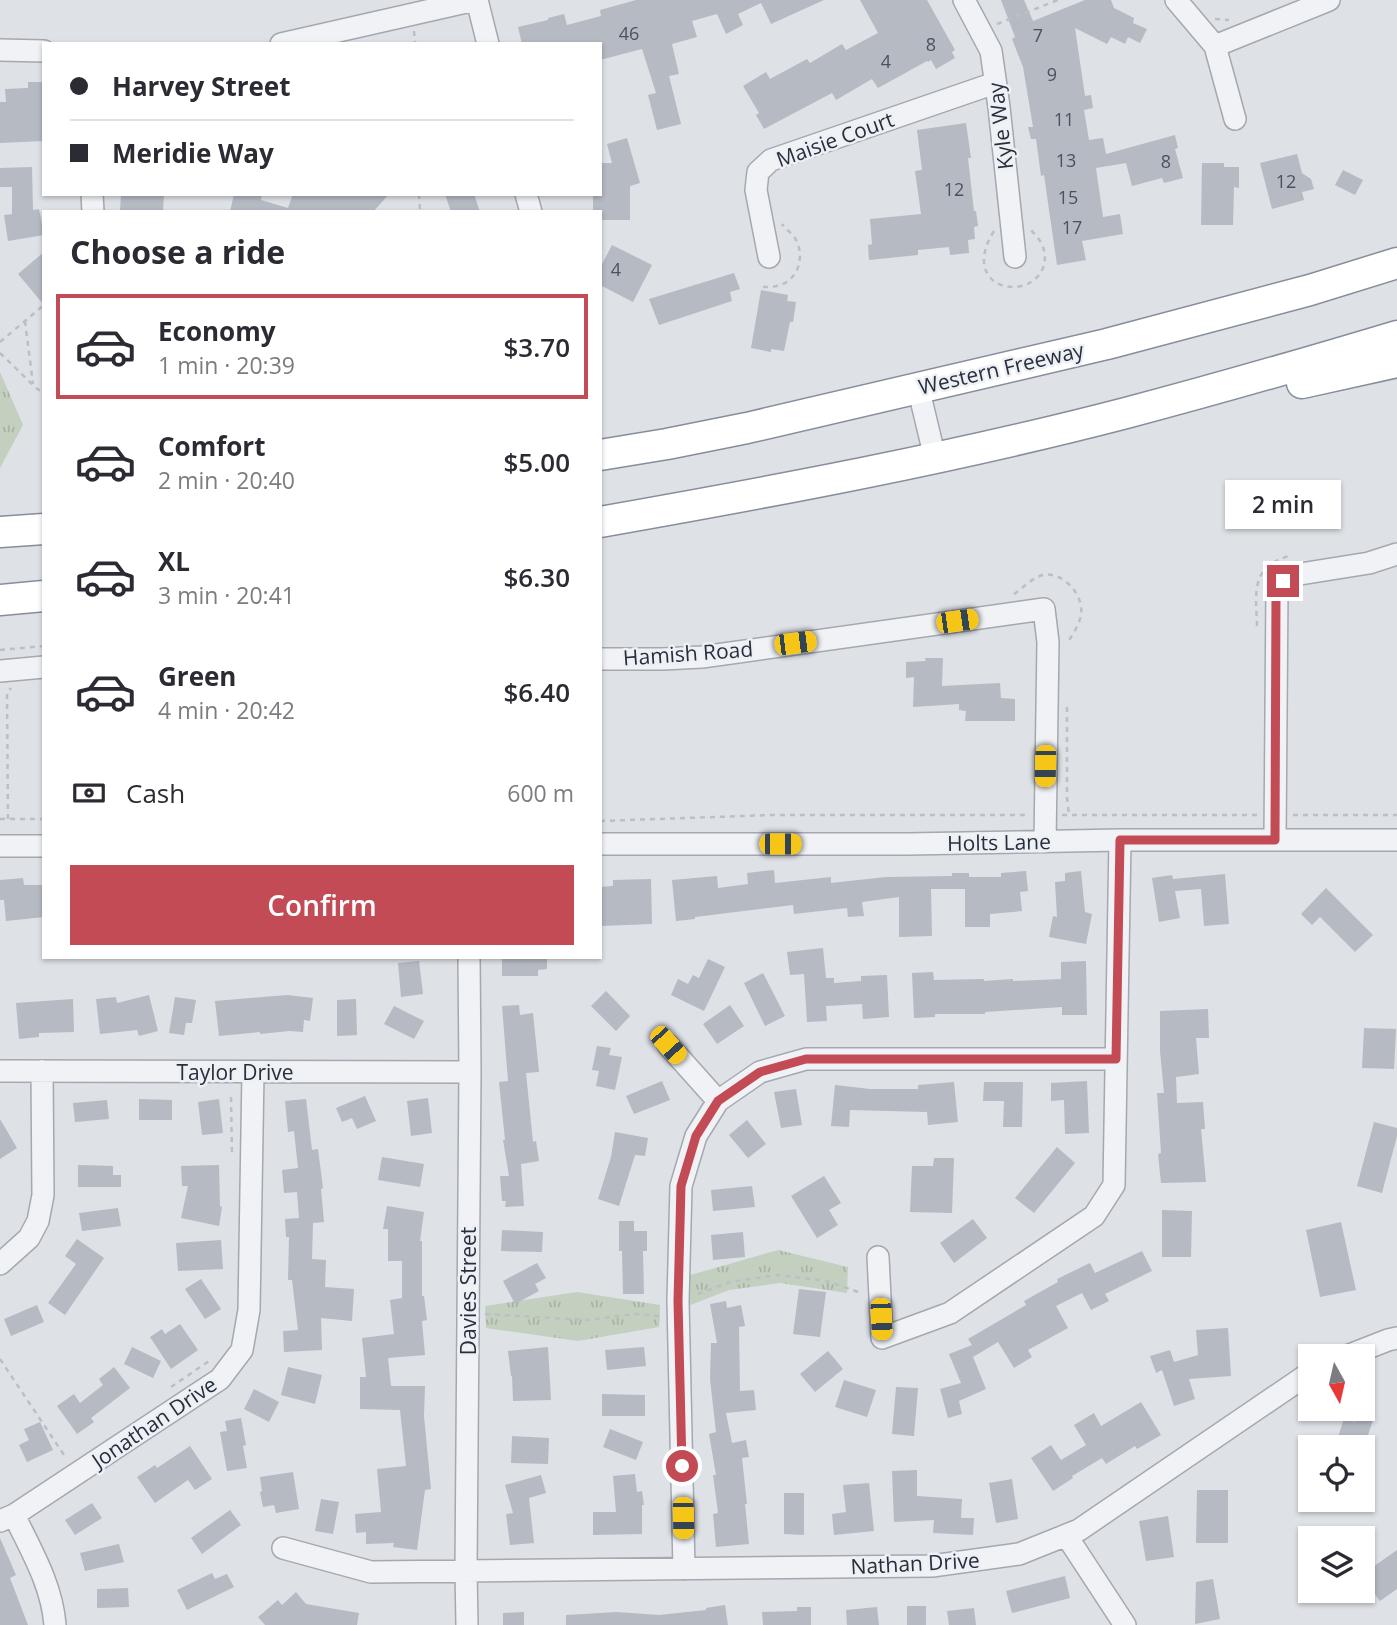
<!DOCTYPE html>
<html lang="en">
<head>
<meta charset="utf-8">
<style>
	body { margin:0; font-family:"Open Sans",sans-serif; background:#f7f7f7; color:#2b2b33; height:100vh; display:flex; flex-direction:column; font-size:26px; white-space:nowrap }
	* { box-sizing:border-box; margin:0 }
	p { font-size:23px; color:#7c7c81 }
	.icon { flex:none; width:38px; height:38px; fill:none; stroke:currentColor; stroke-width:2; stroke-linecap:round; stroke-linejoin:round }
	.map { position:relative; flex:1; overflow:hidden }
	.details { position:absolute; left:42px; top:210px; width:560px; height:749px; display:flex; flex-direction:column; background:#fff; border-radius:0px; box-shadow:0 2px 5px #0004 }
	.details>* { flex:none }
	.guide { position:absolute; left:42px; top:42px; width:560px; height:154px; border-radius:0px; box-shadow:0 2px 5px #0004; display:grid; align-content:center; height:154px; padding:0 28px; background:#fff }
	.needle { width:46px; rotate:172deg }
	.fabs { position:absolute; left:1298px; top:1344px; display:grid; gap:14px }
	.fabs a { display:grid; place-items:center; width:77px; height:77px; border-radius:0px; background:#fff; box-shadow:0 2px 5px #0004; font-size:35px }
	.end { position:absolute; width:32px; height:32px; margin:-16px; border:9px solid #c34b56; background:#fff; box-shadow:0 0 0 4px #fff }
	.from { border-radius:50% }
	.bubble { position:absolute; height:49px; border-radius:0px; background:#fff; box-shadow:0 2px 5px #0004; font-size:23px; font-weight:600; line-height:49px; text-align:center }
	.car { position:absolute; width:21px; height:42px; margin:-21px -10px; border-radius:9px; box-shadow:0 0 5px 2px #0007; background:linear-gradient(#f5c518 24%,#345 0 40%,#f5c518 0 76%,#345 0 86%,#f5c518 0) }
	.guide b { display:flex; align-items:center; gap:24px; height:66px; font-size:26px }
	.guide b+b { border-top:2px solid #e1e1e2 }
	.guide i { width:18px; height:18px; background:#2b2b33 }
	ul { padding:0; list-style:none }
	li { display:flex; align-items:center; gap:21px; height:105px; margin:0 14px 10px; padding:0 14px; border:4px solid transparent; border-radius:0px }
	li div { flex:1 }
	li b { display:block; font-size:26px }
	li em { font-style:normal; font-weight:600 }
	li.active { border-color:#c34b56 }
	li>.icon { width:63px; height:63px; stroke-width:1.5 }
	h2 { padding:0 28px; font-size:32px; line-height:84px }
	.pay { display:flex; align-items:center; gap:18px; height:77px; padding:0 28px; font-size:26px }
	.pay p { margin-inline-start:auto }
	.primary-button { display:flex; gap:14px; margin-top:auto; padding:14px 28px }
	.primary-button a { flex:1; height:80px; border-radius:0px; background:#c34b56; color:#fff; font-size:28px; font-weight:600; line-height:80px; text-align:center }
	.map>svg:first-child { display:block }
	.grass { fill:url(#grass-tufts) }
	.building { fill:#b6bac3 }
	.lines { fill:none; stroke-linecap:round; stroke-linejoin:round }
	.minor-casing { stroke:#a4a8b0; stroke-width:24 }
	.highway-casing { stroke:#868d9c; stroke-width:33 }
	.path { stroke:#bcbfc5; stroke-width:2.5; stroke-dasharray:5 5; stroke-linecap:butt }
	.minor { stroke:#f0f2f5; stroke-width:21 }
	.highway { stroke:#fff; stroke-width:30 }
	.route { stroke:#c34b56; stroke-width:9 }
	.labels { text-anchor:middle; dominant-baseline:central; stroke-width:5; stroke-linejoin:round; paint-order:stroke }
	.number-label { font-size:18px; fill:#4c515e }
	.street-label { font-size:21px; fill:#282e3c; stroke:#edf0f4 }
</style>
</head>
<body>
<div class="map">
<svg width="1397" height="1625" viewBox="0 0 1397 1625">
	<defs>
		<pattern id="grass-tufts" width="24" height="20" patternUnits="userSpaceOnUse" patternTransform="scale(1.75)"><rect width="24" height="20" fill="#c3d0c0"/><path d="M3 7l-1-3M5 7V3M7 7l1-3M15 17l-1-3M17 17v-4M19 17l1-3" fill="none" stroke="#a8b3a6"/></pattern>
	</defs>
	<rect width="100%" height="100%" fill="#dee1e6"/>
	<path class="grass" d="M0,372L23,425L0,468Z
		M778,1250L848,1267L847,1293L780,1283L729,1290L688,1306L687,1276Z
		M577,1292L660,1305L659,1327L578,1341L486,1328L485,1306Z"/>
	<path class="building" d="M636,0H824L771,24L761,3L738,14L743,25L726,34L717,14L692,21L697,37L672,44L679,74L669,76L681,124L657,130L648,95L656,93L642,49L600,60V44H522L518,27L548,20V18L564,14L567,25L601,16L600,10Z
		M860,0H927L955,50L952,52L955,58L936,69L931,60L928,62L927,61L878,88L872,79L836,100L832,93L764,129L756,115L759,113L743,86L766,72L770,79L807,59L810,63L842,44L846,50L878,33Z
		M1001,0H1024L1033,21L1085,0H1111L1114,8L1134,18L1133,23L1147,29L1140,43L1128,37L1125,44L1111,37L1107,44L1075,28L1085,96L1091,95L1093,108L1084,110L1089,140L1103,138L1106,154L1175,135L1178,148L1175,149L1183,178L1164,183L1162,178L1132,186L1126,163L1096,168L1103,217L1120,214L1123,234L1082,241L1086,260L1057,265L1044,175L1041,176L1036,139H1031L1028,127H1033L1023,67L1012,39L1015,37Z
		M28,82H44V141L0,143V102H6L5,89L28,88Z
		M966,123L971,158H968L974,211H976L978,226L974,227L975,239L968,240L969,253L950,255L949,247L918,250V255L869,260L868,245L872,244L870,219L921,214L915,171L922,170L917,130Z
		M627,138L640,183L630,186V220H600V212H593V194H600V163H612L607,144Z
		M1297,154L1302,173L1311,179L1314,189L1302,192L1304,200L1272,209L1260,163Z
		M1202,163H1224V167H1239V188L1234,187L1233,225H1201Z
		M32,167L33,210L39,209L44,235L8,241L4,215L12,214V187H0V168Z
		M1343,170L1363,180L1355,195L1335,185Z
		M121,194H164L163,212H120Z
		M234,194H262L261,200L288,208L293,194H389L373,212H230Z
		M445,194H474L480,212H451Z
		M612,245L652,265L633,302L600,285V268Z
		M44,252V305L18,274Z
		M734,273L740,289L730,292L732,301L659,325L649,299Z
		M761,290L788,295L787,301L796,302L793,322H790L784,351L771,349V352L751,348Z
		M925,658H943L942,686L1000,683L1001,698L1015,699V721H965L966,711L959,710V704L913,707L914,677L906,678V662L926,661Z
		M774,870L775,883L831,877V883L886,877L952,876V873H969V877H1001V873L1026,871L1028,891L1020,892L1022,911L990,914V927H965V889H931L932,936L899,937V897L862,902L864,916L848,917L847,908L794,914L793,905L695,917V919L676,921L672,880L717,876L718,888L748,884L747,873Z
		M1081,871L1085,912L1092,914L1086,944L1049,937L1053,916L1057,917L1055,882L1065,881V873Z
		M1225,874L1229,924L1204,926L1201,889L1175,891L1180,918L1159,922L1152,878L1172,875L1173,879Z
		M23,878L24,885H44V917L6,921L4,900H0V880Z
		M651,879L652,924L600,926V887L613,886V880Z
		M1326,888L1373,935L1355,952L1320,917L1312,925L1301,914Z
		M823,948L826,978H834V983L861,981V976L887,975L889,1017L863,1019L862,1004L826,1006L827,1021L807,1022L804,974L790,975L787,952Z
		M502,957H547V969L538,970V976H502Z
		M708,959L725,967L704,1011L671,995L678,979L688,984L693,975L699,978Z
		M419,961L423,994L401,997L398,963Z
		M1086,961L1087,1015H1062V1007L985,1012V1014H935V1017L914,1018L912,973L933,972L934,980L984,979V981L1013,979V981L1061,979V962Z
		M763,973L785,1016L765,1026L744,983Z
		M606,991L630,1016L616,1031L591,1006Z
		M149,995L158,1031L139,1036L137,1030L100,1034L96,999L116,997L117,1003Z
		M287,995L313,998L310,1021L304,1020L303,1032L289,1031L260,1034V1032L219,1036L215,1001Z
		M175,997L196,1000L192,1023H186L184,1035L169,1033Z
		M73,999L74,1032L39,1033V1037L19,1039L16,1003Z
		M356,999L357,1035L337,1036V1000Z
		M519,1005L520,1015L533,1013L539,1072L526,1073L533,1142L536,1141L539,1161L521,1164L524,1206L505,1207L506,1201H502L500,1176H509L503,1140H505L499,1082L508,1081L502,1006Z
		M730,1005L744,1026L717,1044L703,1024Z
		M394,1006L424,1021L414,1039L384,1024Z
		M1208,1009L1209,1038H1196L1199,1074L1176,1077L1177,1103L1203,1102L1205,1129H1201L1206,1182L1161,1183L1158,1154L1161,1153L1157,1093H1164L1160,1051V1011Z
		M1364,1028L1396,1029L1394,1069L1362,1068Z
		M597,1046L611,1048L609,1055L622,1057L615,1090L596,1086L599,1071L592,1070Z
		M662,1081L670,1100L634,1114L626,1096Z
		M1087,1081L1089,1133L1065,1134L1064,1100L1051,1101V1083Z
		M954,1082L958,1122L928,1125L927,1112L850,1110L849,1127L831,1126L835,1085L870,1089H918V1085Z
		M984,1082H1023L1022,1127H1003L1004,1101H983Z
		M796,1089L802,1125L781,1128L774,1092Z
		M365,1096L376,1121L357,1129L352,1118L342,1122L336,1108Z
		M428,1098L432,1133L411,1136L407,1101Z
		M139,1099L172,1100V1120H139Z
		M219,1099L223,1133L202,1135L198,1102Z
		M306,1099L312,1150L318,1149L323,1188L321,1189L324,1222L313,1223L312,1259L326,1260L325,1287L354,1289L352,1321L321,1318L322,1350L284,1352L283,1331L298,1330L292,1280H288L289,1237H286L285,1219L299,1218L297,1192L284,1193L282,1170L298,1168L294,1131L288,1132L285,1101Z
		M107,1100L109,1119L75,1122L73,1103Z
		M0,1119L17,1148L0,1159Z
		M747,1120L766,1144L748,1158L729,1135Z
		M1374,1122L1397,1128V1136L1382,1193L1357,1186Z
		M615,1132L648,1138L645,1156L635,1155L619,1206L598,1199L611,1157Z
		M1057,1147L1075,1163L1034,1213L1015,1198Z
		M382,1157L424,1164L420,1187L378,1180Z
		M934,1158H954L952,1213L910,1212L912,1166H933Z
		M78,1165L113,1166V1175H121V1187H78Z
		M219,1165L220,1206L222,1207L219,1226L181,1218L188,1186H182L181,1166Z
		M824,1176L841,1203L829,1210L838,1225L817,1238L791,1196Z
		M752,1186L755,1207L713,1211L711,1190Z
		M387,1206L424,1212L420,1241H422V1296H424L427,1320L422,1321L425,1355L388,1358L391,1386H425L424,1416L431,1489L425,1490L417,1550L393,1547L394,1543L366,1544V1532L356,1533L355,1514L381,1512L377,1469L406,1466L400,1410L360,1409V1377H366L362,1338L394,1334L390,1300L402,1298V1261H388V1229H383Z
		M118,1208L121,1226L82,1231L79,1213Z
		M1162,1210L1192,1211L1191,1257H1162Z
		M973,1219L987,1238L954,1263L940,1243Z
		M619,1221H634V1231H647V1251H643L644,1294H623L622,1251H619Z
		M1341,1222L1356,1290L1320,1297L1306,1230Z
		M502,1230L543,1232L542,1252L501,1251Z
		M743,1232L745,1257L713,1260L711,1235Z
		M77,1239L104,1258L65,1315L48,1303L76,1264L65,1256Z
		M221,1240L223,1269L178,1271L176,1243Z
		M1142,1251L1152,1271L1105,1294L1109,1301L1091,1310L1082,1293L1056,1306L1068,1328L1028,1350L1032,1357L1014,1368L998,1342L973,1357L986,1389L959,1401L962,1414L948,1418L940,1389L961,1383L949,1354L972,1345L968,1339L1026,1305L1024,1301L1058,1282L1057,1279L1090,1263L1095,1273Z
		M537,1263L546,1278L535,1284L539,1291L515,1304L503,1281Z
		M201,1279L221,1309L205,1319L185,1289Z
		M799,1289L826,1292L820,1337L793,1334Z
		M726,1301L727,1308L741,1305L745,1326L739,1327L740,1391L754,1390L756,1410L726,1413L732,1443L746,1440L749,1457L742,1458L747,1504H745L749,1544L716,1547L713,1514L718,1513L713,1475H716L709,1434L716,1432L710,1379L711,1343H717L710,1304Z
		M37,1305L44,1322L11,1336L4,1319Z
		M180,1324L198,1350L171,1369L150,1337L162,1329L165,1334Z
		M1228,1328L1231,1376L1189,1379L1195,1399L1174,1406L1162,1370L1156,1373L1150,1356L1170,1350L1174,1362L1198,1355L1196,1330Z
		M132,1347L161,1361L153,1378L124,1364Z
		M548,1347L551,1400L513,1401L512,1376H511L508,1351Z
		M644,1347L646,1366L607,1370L605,1350Z
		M828,1351L843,1369L815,1392L800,1374Z
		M114,1367L130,1388L91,1418L94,1422L77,1434L57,1406L74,1394L80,1403L103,1385L99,1379Z
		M288,1367L322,1375L315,1404L281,1395Z
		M844,1380L876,1390L867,1417L835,1407Z
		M896,1387L918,1388L914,1436L892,1434Z
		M254,1389L279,1402L269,1422L244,1409Z
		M602,1394L645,1395V1416H602Z
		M1141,1402L1161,1435L1137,1449L1135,1446L1106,1464L1102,1458L1072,1476L1073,1478L1053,1491L1031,1458L1051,1445L1061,1460L1086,1445L1074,1425L1094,1413L1101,1426Z
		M1359,1409L1375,1414L1364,1447H1335L1344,1418L1355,1422Z
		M241,1418L246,1445L243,1446L247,1468L227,1471L220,1432L227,1431L225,1421Z
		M40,1422L53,1450L27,1462L19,1445L29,1440L24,1429Z
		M610,1429L643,1442L636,1460L603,1447Z
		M512,1436L549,1438L548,1464L511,1463Z
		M190,1446L212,1479L195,1490L188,1480L155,1503L137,1477L155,1465L157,1468Z
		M917,1470V1496L962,1499L961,1518H974L973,1535L933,1533L934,1520L894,1522L892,1471Z
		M293,1472L299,1509L276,1513L274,1505L263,1507L260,1492L262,1491L260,1477Z
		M635,1474L637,1492L642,1491L644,1505H642V1534L593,1535V1512H616L613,1476Z
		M541,1475L546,1493L529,1498L534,1543L510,1545L506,1514L513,1513L505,1485Z
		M1012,1479L1018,1519L996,1523L989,1483Z
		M869,1483L874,1531L834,1535L832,1514L846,1512L843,1485Z
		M1197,1490H1228V1543H1196Z
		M784,1493H804V1535L784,1534Z
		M321,1499L339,1502L333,1534L315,1531Z
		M92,1503L102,1518L75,1535L65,1520Z
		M230,1510L241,1525L202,1554L191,1538Z
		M1168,1516L1174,1557L1146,1561L1139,1521Z
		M0,1538L16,1575L10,1578L28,1625H0Z
		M119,1544L124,1562L85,1571L80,1553Z
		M1397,1550V1589L1380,1601L1363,1579V1574Z
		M212,1573L215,1579L227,1574L234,1587L187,1610L177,1590Z
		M1065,1576L1070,1598L1012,1613L1006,1591Z
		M1213,1579L1220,1619L1195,1624L1196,1582Z
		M128,1588L129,1607L97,1608V1589Z
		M296,1592L306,1604L359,1613L357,1625H265L258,1617L278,1600L282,1605Z
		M725,1605L728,1625H566V1615L617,1612L659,1615L706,1610V1608Z
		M907,1606H926V1625H907Z
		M797,1607H811V1625H763L762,1612L797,1611Z
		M877,1607L879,1625H847L846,1610Z
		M974,1608L976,1625H949L947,1611Z
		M524,1612V1625H503V1613Z"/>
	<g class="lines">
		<defs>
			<path id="minor" d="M477,0L488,44
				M964,0L991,51L999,107L1015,257
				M1176,0L1215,46L1235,119
				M281,44L475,0
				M1215,46L1329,0
				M0,50L44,51
				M92,194L93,212
				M526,194L531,212
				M769,257L756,190L758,172L771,160L995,83
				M918,387L935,458
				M600,659H663L702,657L1044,609L1048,642L1045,842
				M0,671L44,667
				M1275,840L1277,588L1283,581L1294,575L1369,563L1397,554
				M600,844H909L1120,840H1397
				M0,846H44
				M668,1045L718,1101
				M0,1071L470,1072
				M878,1257L882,1338L950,1313L1094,1216L1114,1185L1120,840
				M0,1264L29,1238L38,1221L43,1195L42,1071
				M1347,1356L1388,1340L1397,1338
				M14,1515C31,1550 52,1585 55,1625
				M0,1521L14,1515L220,1379L242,1350L249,1310L253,1072
				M1066,1535L1125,1625
				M283,1548L371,1572L932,1566L1019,1554L1079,1530L1311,1372
				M684,1569L678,1301L681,1186L696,1136L718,1101L760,1072L806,1059H1116
				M467,1625L466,1571L470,1072L469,957"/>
			<path id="highway" d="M1302,383L1397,362
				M600,455L667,444L747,428L1107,344L1310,290L1397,263
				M600,522C776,491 953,458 1126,413C1217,389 1307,363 1397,336
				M0,532L44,529
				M0,600L44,596"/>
		</defs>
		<use href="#minor" class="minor-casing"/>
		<use href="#highway" class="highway-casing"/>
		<path class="path" d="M1215,19L1229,20
			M997,24L1058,0
			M414,31L415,44
			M419,194L420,212
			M994,231C958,289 1029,303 1043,268C1045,261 1046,255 1043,247C1041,240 1035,235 1031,230
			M763,287C770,287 778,287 785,283C800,274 803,256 797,242C794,234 786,230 782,224
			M25,321L33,384
			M0,342L44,305
			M0,353L36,388L44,393
			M1014,594C1023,588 1033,577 1043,575C1062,571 1084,594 1081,614C1080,624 1072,635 1067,644
			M1257,626C1256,593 1250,567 1289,556
			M0,650L44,646
			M1067,707V798L1069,815
			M1062,815H1258
			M1293,815H1397
			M0,819H44
			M8,819L7,693L11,688
			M600,821L772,815H1027
			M231,1097L232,1155
			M698,1294L730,1282L778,1275L827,1281L861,1293
			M485,1314L587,1320L635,1314L660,1316
			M0,1359L66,1458
			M171,1387L212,1359"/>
		<use href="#minor" class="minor"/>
		<use href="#highway" class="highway"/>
	</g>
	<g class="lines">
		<path class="route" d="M682,1466L678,1301L681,1186L696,1136L718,1101L760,1072L806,1059H1116L1120,840H1275L1276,594L1277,588L1283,581"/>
	</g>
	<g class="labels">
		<g class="number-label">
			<text x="629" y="33">46</text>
			<text x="1038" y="35">7</text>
			<text x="931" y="44">8</text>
			<text x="886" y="61">4</text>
			<text x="1052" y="74">9</text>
			<text x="1064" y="119">11</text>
			<text x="1066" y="160">13</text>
			<text x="1166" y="161">8</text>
			<text x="1286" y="181">12</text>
			<text x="954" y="189">12</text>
			<text x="1068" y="197">15</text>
			<text x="1072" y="227">17</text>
			<text x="616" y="269">4</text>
		</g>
		<g class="street-label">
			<text transform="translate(1000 126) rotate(-97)">Kyle Way</text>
			<text transform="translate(835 139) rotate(-20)">Maisie Court</text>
			<text transform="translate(1001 368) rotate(-13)">Western Freeway</text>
			<text transform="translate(688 653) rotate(-4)">Hamish Road</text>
			<text transform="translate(999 842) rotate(-1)">Holts Lane</text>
			<text x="235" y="1072">Taylor Drive</text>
			<text transform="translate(468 1291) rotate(-90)">Davies Street</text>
			<text transform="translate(154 1422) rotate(-34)">Jonathan Drive</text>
			<text transform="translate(915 1563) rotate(-3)">Nathan Drive</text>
		</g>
	</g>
</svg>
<div class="fabs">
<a><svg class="needle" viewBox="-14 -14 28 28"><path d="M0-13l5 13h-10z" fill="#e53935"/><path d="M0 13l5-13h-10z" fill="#7c7c81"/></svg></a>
<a><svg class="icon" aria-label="locate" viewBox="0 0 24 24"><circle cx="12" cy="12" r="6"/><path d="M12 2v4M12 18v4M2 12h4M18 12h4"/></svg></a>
<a><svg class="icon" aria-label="layers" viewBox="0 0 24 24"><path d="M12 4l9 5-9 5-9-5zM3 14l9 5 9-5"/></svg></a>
</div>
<i class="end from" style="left:682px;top:1466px"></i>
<i class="end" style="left:1283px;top:581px"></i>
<div class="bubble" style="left:1225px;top:480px;width:116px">2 min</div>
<i class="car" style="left:957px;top:621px;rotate:82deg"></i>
<i class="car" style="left:795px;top:643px;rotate:83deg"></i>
<i class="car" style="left:1045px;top:766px;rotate:181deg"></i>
<i class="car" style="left:780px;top:844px;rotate:90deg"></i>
<i class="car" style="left:668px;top:1045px;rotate:138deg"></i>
<i class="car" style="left:881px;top:1319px;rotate:177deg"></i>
<i class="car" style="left:683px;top:1518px;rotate:179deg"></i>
<div class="guide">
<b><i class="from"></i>Harvey Street</b>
<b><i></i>Meridie Way</b>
</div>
<section class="details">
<h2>Choose a ride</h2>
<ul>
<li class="active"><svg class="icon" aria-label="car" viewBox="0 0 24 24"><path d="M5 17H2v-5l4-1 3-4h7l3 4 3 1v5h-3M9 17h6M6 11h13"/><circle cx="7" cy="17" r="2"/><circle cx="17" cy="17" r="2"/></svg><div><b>Economy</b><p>1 min · 20:39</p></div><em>$3.70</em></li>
<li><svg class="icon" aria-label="car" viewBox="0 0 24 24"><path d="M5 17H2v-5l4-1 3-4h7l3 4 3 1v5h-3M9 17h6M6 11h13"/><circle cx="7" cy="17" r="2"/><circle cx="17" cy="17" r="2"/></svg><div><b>Comfort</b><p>2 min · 20:40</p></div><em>$5.00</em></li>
<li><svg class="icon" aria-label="car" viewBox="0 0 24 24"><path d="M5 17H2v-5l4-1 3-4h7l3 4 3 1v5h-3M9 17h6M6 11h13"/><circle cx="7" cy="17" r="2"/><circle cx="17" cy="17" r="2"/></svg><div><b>XL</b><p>3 min · 20:41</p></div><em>$6.30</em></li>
<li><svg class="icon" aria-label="car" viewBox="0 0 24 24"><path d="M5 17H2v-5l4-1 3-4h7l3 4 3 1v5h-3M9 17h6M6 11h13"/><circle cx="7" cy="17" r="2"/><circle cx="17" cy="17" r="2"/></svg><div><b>Green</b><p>4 min · 20:42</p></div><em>$6.40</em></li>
</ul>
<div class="pay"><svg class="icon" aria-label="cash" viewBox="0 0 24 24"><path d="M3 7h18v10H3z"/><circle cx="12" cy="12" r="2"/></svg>Cash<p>600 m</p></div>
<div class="primary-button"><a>Confirm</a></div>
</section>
</div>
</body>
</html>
